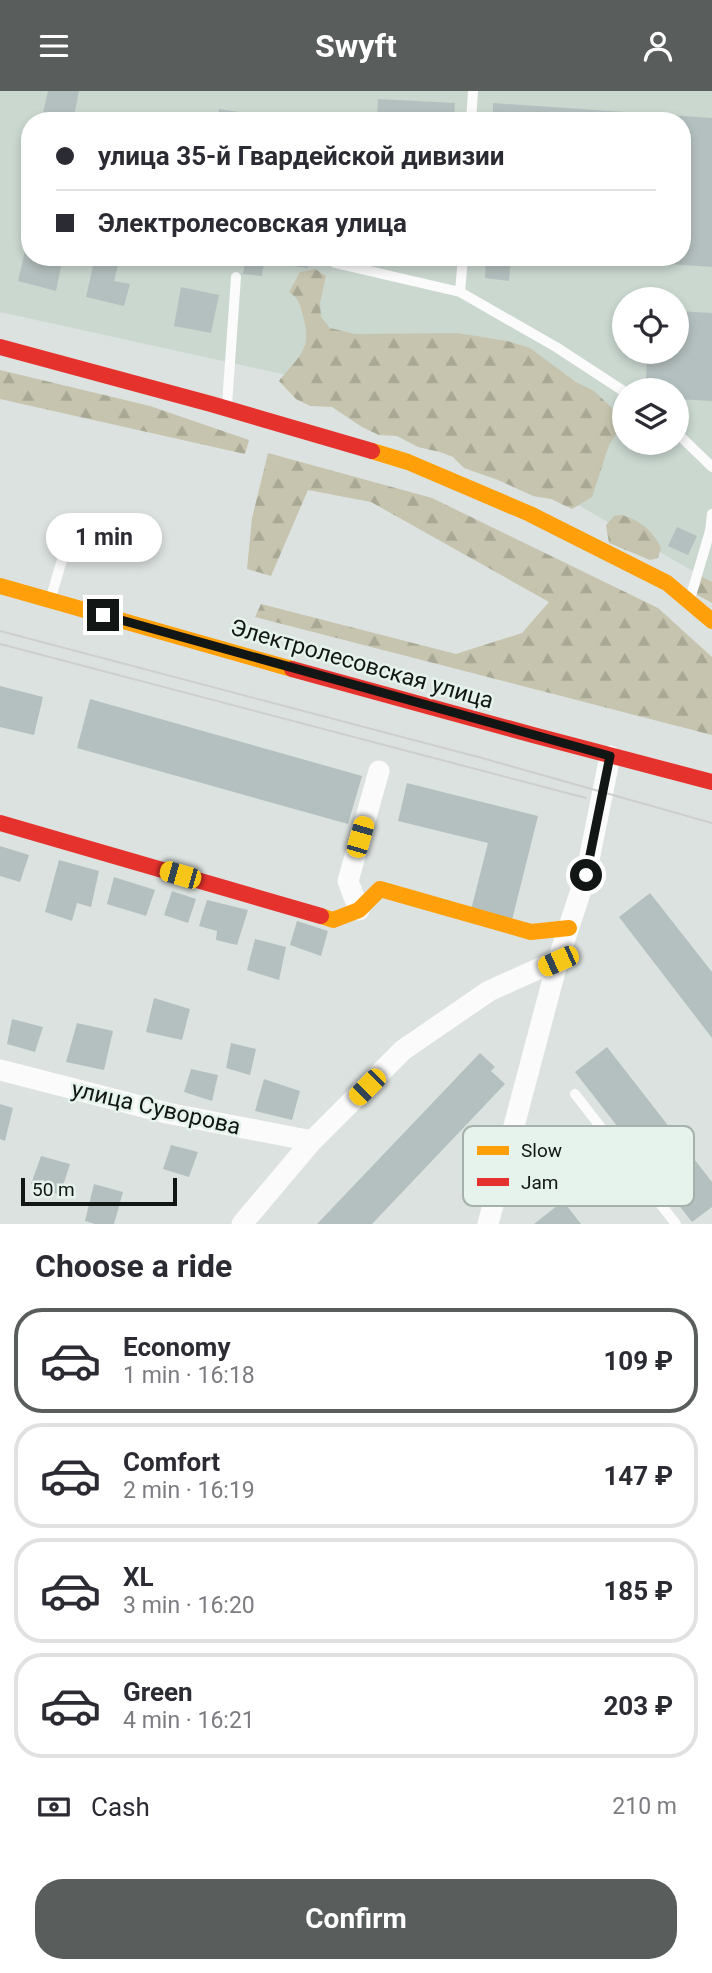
<!DOCTYPE html>
<html lang="en">
<head>
<meta charset="utf-8">
<style>
	body { margin:0; font-family:Roboto,sans-serif; background:#f2f2f3; color:#2b2b33; height:100vh; display:flex; flex-direction:column; font-size:26px; white-space:nowrap }
	* { box-sizing:border-box; margin:0 }
	p { font-size:23px; color:#7c7c81 }
	.icon { flex:none; width:38px; height:38px; fill:none; stroke:currentColor; stroke-width:2; stroke-linecap:round; stroke-linejoin:round }
	.map { position:relative; height:1133px; overflow:hidden }
	.drawer { display:flex; flex-direction:column; background:#fff; flex:1 }
	.drawer>* { flex:none }
	.top-card { position:absolute; left:21px; top:21px; width:670px; height:154px; border-radius:28px; box-shadow:0 4px 10px #0003; display:grid; align-content:center; height:154px; padding:0 35px; background:#fff }
	.fabs { position:absolute; left:612px; top:196px; display:grid; gap:14px }
	.fabs a { display:grid; place-items:center; width:77px; height:77px; border-radius:50%; background:#fff; box-shadow:0 4px 10px #0003; font-size:35px }
	.scale { position:absolute; left:21px; bottom:18px; width:156px; box-sizing:border-box; padding-left:7px; border:4px solid #121614; border-top:0; font-size:19px; line-height:24px; white-space:nowrap; color:#121614; -webkit-text-stroke:5px #e6f3ec; paint-order:stroke }
	.end { position:absolute; width:32px; height:32px; margin:-16px; border:9px solid #121614; background:#fff; box-shadow:0 0 0 4px #fff }
	.from { border-radius:50% }
	.bubble { position:absolute; height:49px; border-radius:24px; background:#fff; box-shadow:0 4px 10px #0003; font-size:23px; font-weight:700; line-height:49px; text-align:center }
	.car { position:absolute; width:21px; height:42px; margin:-21px -10px; border-radius:9px; box-shadow:0 0 5px 2px #0007; background:linear-gradient(#f5c518 24%,#345 0 40%,#f5c518 0 76%,#345 0 86%,#f5c518 0) }
	.top-card b { display:flex; align-items:center; gap:24px; height:66px; font-size:26px }
	.top-card b+b { border-top:2px solid #e1e1e2 }
	.top-card i { width:18px; height:18px; background:#2b2b33 }
	ul { padding:0; list-style:none }
	li { display:flex; align-items:center; gap:21px; height:105px; margin:0 14px 10px; padding:0 21px; border:4px solid #e1e1e2; border-radius:28px }
	li div { flex:1 }
	li b { display:block; font-size:26px }
	li em { font-style:normal; font-weight:700 }
	li.active { border-color:#595d5b }
	li>.icon { width:63px; height:63px; stroke-width:1.5 }
	h2 { padding:0 35px; font-size:32px; line-height:84px }
	.pay { display:flex; align-items:center; gap:18px; height:77px; padding:0 35px; font-size:26px }
	.pay p { margin-inline-start:auto }
	.action { display:flex; gap:14px; margin-top:auto; padding:14px 35px }
	.action a { flex:1; height:80px; border-radius:28px; background:#595d5b; color:#fff; font-size:28px; font-weight:700; line-height:80px; text-align:center }
	header { display:flex; justify-content:space-between; align-items:center; height:91px; padding:0 35px; background:#595d5b; color:#fff; font-size:32px; font-weight:700 }
	.map>svg:first-child { display:block }
	.built { fill:#cad8d0; fill-rule:evenodd }
	.forest { fill:url(#forest-firs) }
	.building { fill:#b4c0bf }
	.lines { fill:none; stroke-linecap:round; stroke-linejoin:round }
	.lane { stroke:#fafbfa; stroke-width:10 }
	.street { stroke:#fafbfa; stroke-width:21 }
	.slow { stroke:#ff9f0a; stroke-width:16 }
	.jam { stroke:#e5322d; stroke-width:16 }
	.tram { stroke:#cdcfce; stroke-width:2 }
	.route { stroke:#121614; stroke-width:9 }
	.labels { text-anchor:middle; dominant-baseline:central; stroke-width:5; stroke-linejoin:round; paint-order:stroke }
	.street-label { font-size:23px; fill:#121614; stroke:#e6f3ec }
	.key { fill:#e6f3ec; stroke:#a6b1ab; stroke-width:2 }
	.key-label { font-size:19px; fill:#121614 }
</style>
</head>
<body>
<header><svg class="icon" aria-label="menu" viewBox="0 0 24 24"><path d="M4 6h16M4 12h16M4 18h16"/></svg>Swyft<svg class="icon" aria-label="person" viewBox="0 0 24 24"><circle cx="12" cy="8" r="4"/><path d="M4 21q1-7 8-7t8 7"/></svg></header>
<div class="map">
<svg width="712" height="1133" viewBox="0 0 712 1133">
	<defs>
		<pattern id="forest-firs" width="22" height="20" patternUnits="userSpaceOnUse" patternTransform="scale(1.75)"><rect width="22" height="20" fill="#c6c4ae"/><path d="M5 1l3.5 6h-7zM16 11l3.5 6h-7z" fill="#a9a895"/></pattern>
	</defs>
	<rect width="100%" height="100%" fill="#dce2df"/>
	<path class="built" d="M0,0H712V491L392,307L0,221ZM30,30H682V166H30ZM625,208H677V261H625ZM625,299H677V352H625Z"/>
	<path class="forest" d="M315,178L326,185L320,212L321,226L330,237L355,243L457,242L507,250L530,257L576,291L594,300L612,317L618,330V340L609,354L592,406L572,418L551,408L533,405L498,389L464,377L453,366L440,361L418,356L397,345L379,344L362,336L332,316L310,315L296,308L279,290C298,266 313,259 303,225C300,213 299,208 289,201L300,181Z
		M0,279L150,315L249,349L245,363L0,308Z
		M268,362L432,407L658,517L712,566V644L255,526L261,513L456,563L522,542L549,511L371,411L308,399L271,485L247,478L252,427Z
		M621,424C639,428 654,441 661,457L658,467L650,469L609,452L606,434L614,425Z
		M701,485L712,491V512L688,499Z"/>
	<path class="building" d="M48,0H79L73,30H53L55,24L43,22Z
		M378,8L455,12L454,30H377Z
		M493,12L712,27V176L596,168V166H682V135H688L690,107H682V30H493Z
		M219,18L287,28V30H217Z
		M29,143L30,166H63L56,200L18,190Z
		M95,166H120L114,190L130,193L124,215L86,206Z
		M246,166H309L308,177L264,171L262,185L243,183Z
		M486,166H511L509,190L485,187Z
		M181,196L219,204L211,242L174,235Z
		M677,220L712,222V310L677,308V299H666L667,290L646,289L647,261H677Z
		M677,436L697,445L688,464L668,455Z
		M0,595L43,606L34,644L0,636Z
		M90,608L362,685L348,733L77,657Z
		M407,692L538,725L512,829L471,819L488,752L398,730Z
		M0,755L29,764L20,791L0,785Z
		M59,769L99,780L91,816L77,812L72,830L45,821Z
		M114,786L155,799L146,825L107,813Z
		M172,800L196,808L188,832L164,824Z
		M650,802L712,881V947L619,826Z
		M207,809L248,819L237,854L216,849L217,840L199,835Z
		M297,830L328,840L321,865L290,854Z
		M255,848L286,856L279,889L247,879Z
		M154,907L190,918L182,949L146,941Z
		M12,928L43,936L35,961L7,953Z
		M77,932L113,940L104,979L66,971Z
		M231,952L256,958L250,984L226,977Z
		M607,956L712,1091V1116L692,1131L575,981Z
		M480,962L495,976L491,980L505,993L372,1133H317Z
		M191,978L218,984L212,1010L184,1001Z
		M264,988L300,1000L292,1029L255,1020Z
		M0,1013L13,1017L5,1050L0,1048Z
		M171,1054L198,1061L189,1086L163,1078Z
		M41,1065L70,1073L60,1104L31,1093Z
		M94,1093L123,1101L114,1133H95L85,1130Z
		M563,1110L581,1133H534Z"/>
	<g class="lines">
		<path class="lane" d="M471,30L473,0
			M335,172L460,201L556,256L625,301
			M460,201L463,166
			M227,314L236,186
			M677,342L712,376
			M51,506L72,435
			M690,508L710,440L712,423
			M575,1003L676,1133"/>
		<path class="street" d="M359,819L348,790L379,680
			M0,979L167,1022L312,1050
			M242,1133L312,1050L403,959L489,900L558,869
			M488,1133L558,869L586,784L610,665"/>
		<path class="slow" d="M372,360L408,371L530,423L667,492L712,530
			M0,495L292,578
			M321,825L333,829L359,819L380,798L531,841L569,837"/>
		<path class="jam" d="M0,256L211,313L372,360
			M292,578L533,644L712,691
			M0,732L321,825"/>
		<path class="tram" d="M0,540L482,667L712,732
			M0,553L586,707"/>
	</g>
	<g class="lines">
		<path class="route" d="M103,524L610,665L586,784"/>
	</g>
	<g class="labels">
		<g class="street-label">
			<text transform="translate(362 573) rotate(16)">Электролесовская улица</text>
			<text transform="translate(156 1017) rotate(13)">улица Суворова</text>
		</g>
	</g>
	<rect x="463" y="1035" width="231" height="80" rx="10" class="key"/>
	<rect x="477" y="1055" width="32" height="9" fill="#ff9f0a"/>
	<rect x="477" y="1087" width="32" height="8" fill="#e5322d"/>
	<g class="key-label">
		<text x="521" y="1066">Slow</text>
		<text x="521" y="1098">Jam</text>
	</g>
</svg>
<div class="fabs">
<a><svg class="icon" aria-label="locate" viewBox="0 0 24 24"><circle cx="12" cy="12" r="6"/><path d="M12 2v4M12 18v4M2 12h4M18 12h4"/></svg></a>
<a><svg class="icon" aria-label="layers" viewBox="0 0 24 24"><path d="M12 4l9 5-9 5-9-5zM3 14l9 5 9-5"/></svg></a>
</div>
<div class="scale">50 m</div>
<i class="end from" style="left:586px;top:784px"></i>
<i class="end" style="left:103px;top:524px"></i>
<div class="bubble" style="left:46px;top:422px;width:116px">1 min</div>
<i class="car" style="left:360px;top:746px;rotate:16deg"></i>
<i class="car" style="left:180px;top:784px;rotate:286deg"></i>
<i class="car" style="left:558px;top:870px;rotate:246deg"></i>
<i class="car" style="left:367px;top:996px;rotate:225deg"></i>
<div class="top-card">
<b><i class="from"></i>улица 35-й Гвардейской дивизии</b>
<b><i></i>Электролесовская улица</b>
</div>
</div>
<section class="drawer">
<h2>Choose a ride</h2>
<ul>
<li class="active"><svg class="icon" aria-label="car" viewBox="0 0 24 24"><path d="M5 17H2v-5l4-1 3-4h7l3 4 3 1v5h-3M9 17h6M6 11h13"/><circle cx="7" cy="17" r="2"/><circle cx="17" cy="17" r="2"/></svg><div><b>Economy</b><p>1 min · 16:18</p></div><em>109 ₽</em></li>
<li><svg class="icon" aria-label="car" viewBox="0 0 24 24"><path d="M5 17H2v-5l4-1 3-4h7l3 4 3 1v5h-3M9 17h6M6 11h13"/><circle cx="7" cy="17" r="2"/><circle cx="17" cy="17" r="2"/></svg><div><b>Comfort</b><p>2 min · 16:19</p></div><em>147 ₽</em></li>
<li><svg class="icon" aria-label="car" viewBox="0 0 24 24"><path d="M5 17H2v-5l4-1 3-4h7l3 4 3 1v5h-3M9 17h6M6 11h13"/><circle cx="7" cy="17" r="2"/><circle cx="17" cy="17" r="2"/></svg><div><b>XL</b><p>3 min · 16:20</p></div><em>185 ₽</em></li>
<li><svg class="icon" aria-label="car" viewBox="0 0 24 24"><path d="M5 17H2v-5l4-1 3-4h7l3 4 3 1v5h-3M9 17h6M6 11h13"/><circle cx="7" cy="17" r="2"/><circle cx="17" cy="17" r="2"/></svg><div><b>Green</b><p>4 min · 16:21</p></div><em>203 ₽</em></li>
</ul>
<div class="pay"><svg class="icon" aria-label="cash" viewBox="0 0 24 24"><path d="M3 7h18v10H3z"/><circle cx="12" cy="12" r="2"/></svg>Cash<p>210 m</p></div>
<div class="action"><a>Confirm</a></div>
</section>
</body>
</html>
